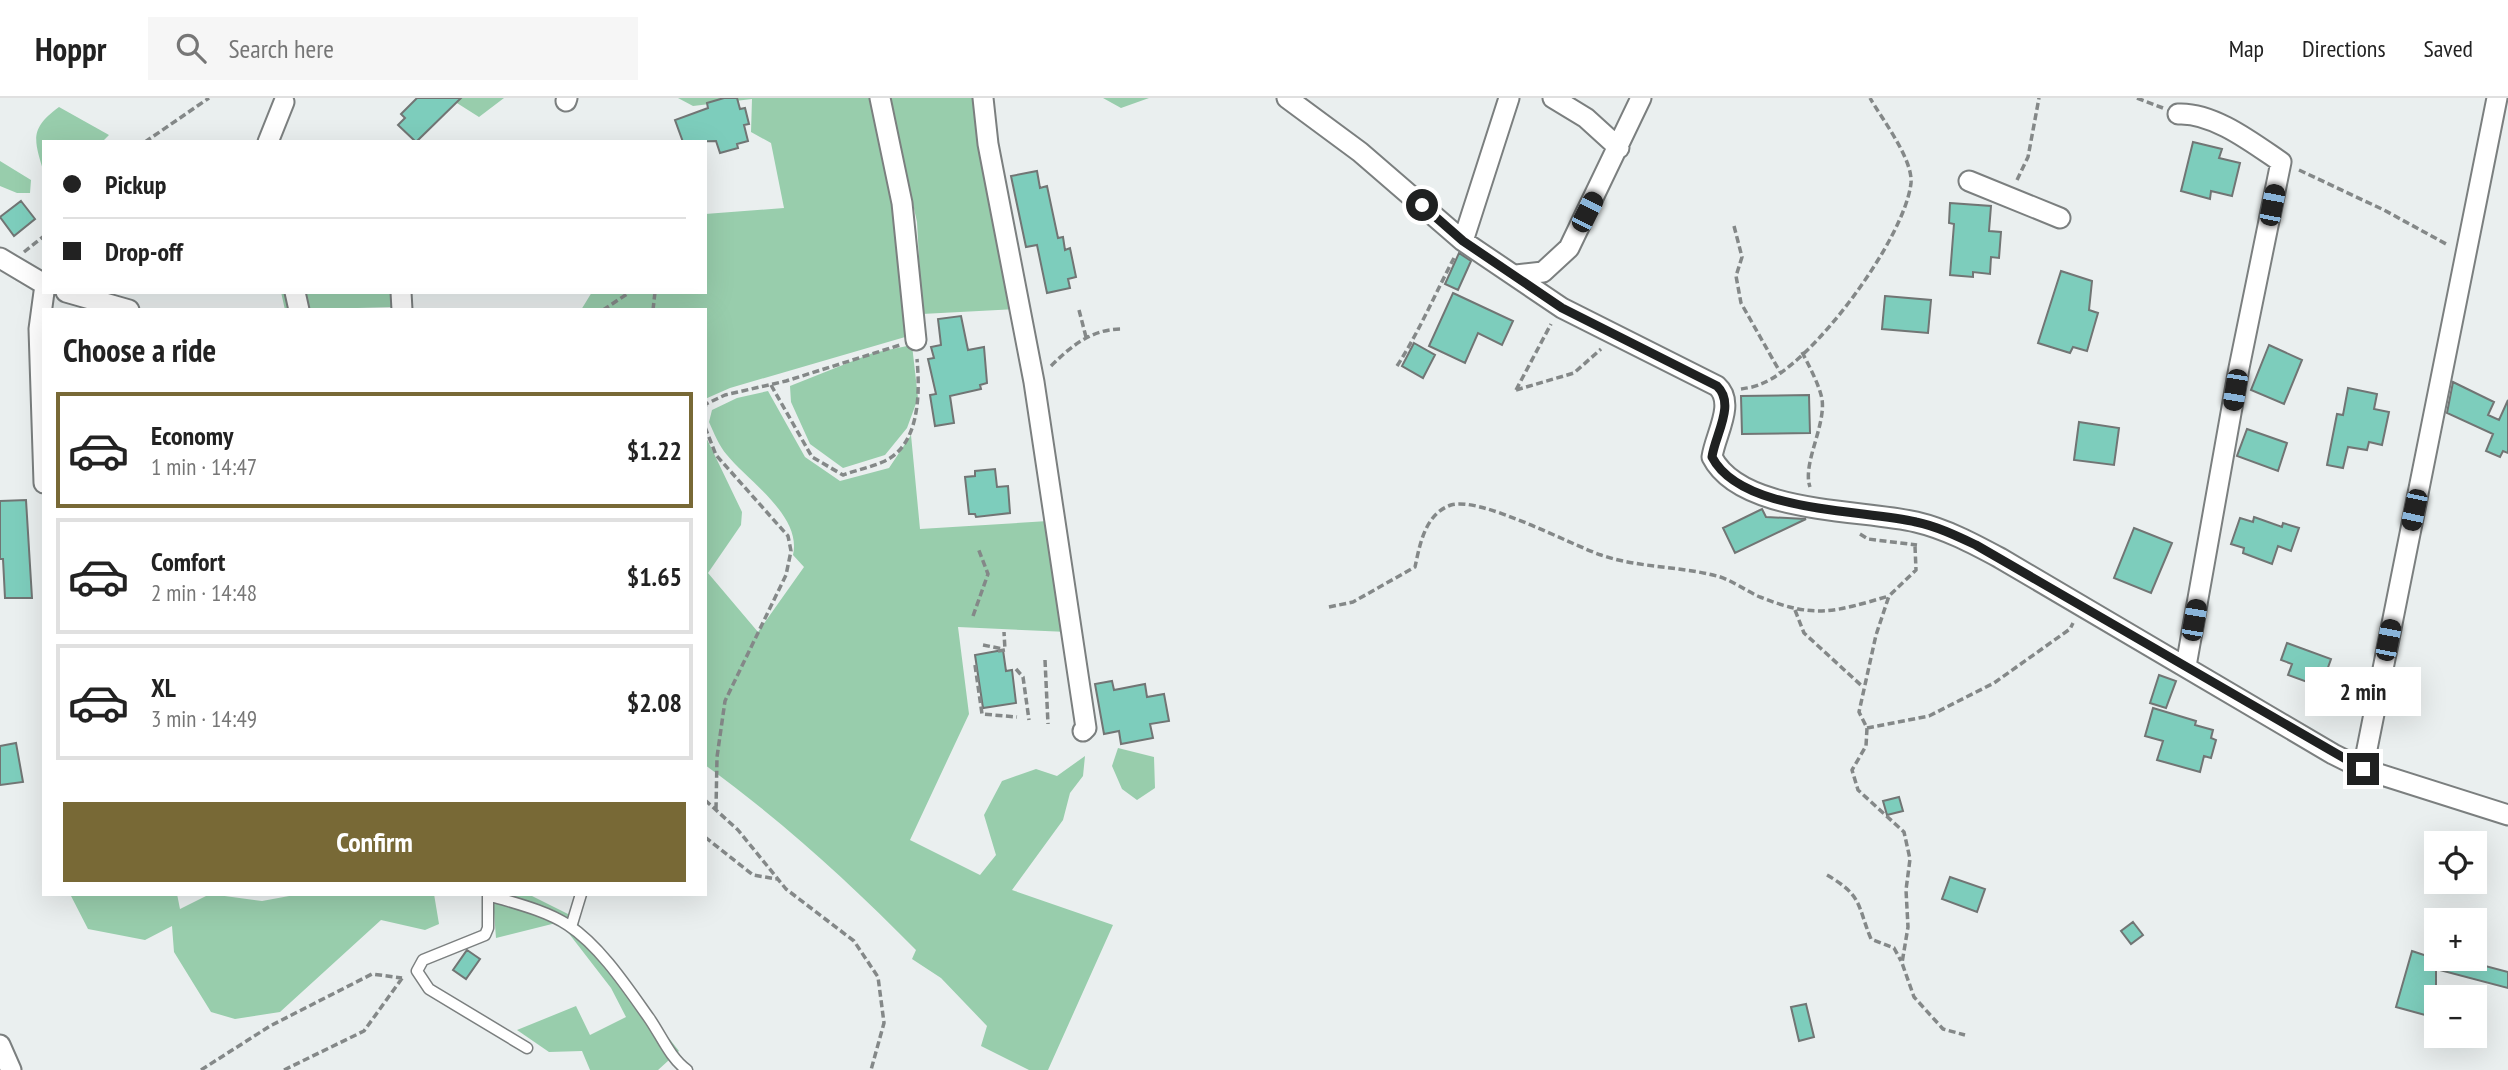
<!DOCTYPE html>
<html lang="en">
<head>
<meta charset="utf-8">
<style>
	body { margin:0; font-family:"PT Sans Narrow",sans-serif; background:#f6f6f6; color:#222; height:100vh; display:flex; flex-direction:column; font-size:26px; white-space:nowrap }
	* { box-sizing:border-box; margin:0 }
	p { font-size:23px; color:#767676 }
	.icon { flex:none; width:38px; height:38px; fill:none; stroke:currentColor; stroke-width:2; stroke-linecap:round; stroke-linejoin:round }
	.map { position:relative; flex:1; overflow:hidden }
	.panel { position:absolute; left:42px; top:210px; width:665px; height:588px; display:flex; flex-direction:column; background:#fff; border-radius:0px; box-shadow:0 7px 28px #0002 }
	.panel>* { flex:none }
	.guide { position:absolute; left:42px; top:42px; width:665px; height:154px; border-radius:0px; box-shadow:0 7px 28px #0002; display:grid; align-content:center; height:154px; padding:0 21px; background:#fff }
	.buttons { position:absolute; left:2424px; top:733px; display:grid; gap:14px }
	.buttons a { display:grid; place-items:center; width:63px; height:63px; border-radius:0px; background:#fff; box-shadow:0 7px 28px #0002; font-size:35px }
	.end { position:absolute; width:32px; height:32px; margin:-16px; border:9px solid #1f2121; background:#fff; box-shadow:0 0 0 4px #fff }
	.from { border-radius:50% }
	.bubble { position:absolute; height:49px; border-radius:0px; background:#fff; box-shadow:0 7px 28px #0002; font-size:23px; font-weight:800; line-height:49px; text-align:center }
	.car { position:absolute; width:21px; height:42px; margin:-21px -10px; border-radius:9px; box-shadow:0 0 5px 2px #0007; background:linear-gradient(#222 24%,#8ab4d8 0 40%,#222 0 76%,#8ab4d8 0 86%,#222 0) }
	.guide b { display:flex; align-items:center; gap:24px; height:66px; font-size:26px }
	.guide b+b { border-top:2px solid #e0e0e0 }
	.guide i { width:18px; height:18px; background:#222 }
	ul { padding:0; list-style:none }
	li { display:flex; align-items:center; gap:21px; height:116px; margin:0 14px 10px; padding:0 7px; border:4px solid #e0e0e0; border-radius:0px }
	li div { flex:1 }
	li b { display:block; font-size:26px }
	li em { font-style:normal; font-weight:800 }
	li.on { border-color:#786936 }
	li>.icon { width:63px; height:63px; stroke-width:1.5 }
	h2 { padding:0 21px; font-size:32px; line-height:84px }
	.action { display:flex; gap:14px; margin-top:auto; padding:14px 21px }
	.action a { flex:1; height:80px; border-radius:0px; background:#786936; color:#fff; font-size:28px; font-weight:800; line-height:80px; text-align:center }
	header { display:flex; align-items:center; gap:42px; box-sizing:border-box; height:98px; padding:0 35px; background:#fff; border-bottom:2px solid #e0e0e0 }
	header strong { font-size:33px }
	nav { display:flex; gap:38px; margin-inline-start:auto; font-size:24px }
	.search { width:490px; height:63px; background:#f6f6f6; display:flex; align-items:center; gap:18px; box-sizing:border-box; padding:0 24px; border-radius:0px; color:#767676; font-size:26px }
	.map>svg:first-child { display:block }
	.green { fill:#98cdac }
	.building { fill:#7dcdbc; stroke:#717574; stroke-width:2 }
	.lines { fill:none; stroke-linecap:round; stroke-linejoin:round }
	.lane-casing { stroke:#7b7f7f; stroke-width:13 }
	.street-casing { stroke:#7b7f7f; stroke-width:23 }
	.path { stroke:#848888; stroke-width:3.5; stroke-dasharray:7 3.5; stroke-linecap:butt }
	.lane { stroke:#fff; stroke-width:10 }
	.street { stroke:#fff; stroke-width:19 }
	.route { stroke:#1f2121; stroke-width:9 }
</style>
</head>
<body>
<header>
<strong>Hoppr</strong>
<div class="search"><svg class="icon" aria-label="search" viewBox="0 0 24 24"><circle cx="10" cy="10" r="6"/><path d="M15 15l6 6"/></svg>Search here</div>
<nav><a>Map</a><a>Directions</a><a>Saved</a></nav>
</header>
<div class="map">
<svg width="2508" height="972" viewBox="0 0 2508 972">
	<rect width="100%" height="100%" fill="#eaefef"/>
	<path class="green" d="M449,0H504L479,19Z
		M678,0H874L901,116L912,237L730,290L705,301V212H581L592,194H705V116L784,110L771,45L751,34L752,1L693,8Z
		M889,0H984L1017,211L922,216L917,124Z
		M1103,0H1149L1121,10Z
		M59,9L109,37L102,44H44V75C34,42 29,31 59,9Z
		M0,63L31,82L30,95H17L0,88Z
		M281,194H394V209L285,212Z
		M912,247L918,300L907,330L885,357L843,370L810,346L791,304L790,288L873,255Z
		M768,293L805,359L840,383L889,370L911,337L920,431L1048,423L1068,534L958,529L969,616L910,742L980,777L996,757L984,717L1002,683L1036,671L1057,678L1085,658L1083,678L1070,695L1063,722L1012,792L1113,827L1048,972H1029L981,948L987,928L941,880L912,861L916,852C850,785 781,722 705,667V337L742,414L741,427L708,475L758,534L804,469L793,457C802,418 749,384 727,357C719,348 714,335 709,324L712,312L737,300Z
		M1118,650L1154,659L1155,690L1137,702L1122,691L1112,668Z
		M70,796H177L180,811L210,796L262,803L300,796H434L439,826L425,832L381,822L280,914L235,921L211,914L174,854L172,828L145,842L88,831Z
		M528,796L572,818L679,953L658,972H590L582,953L549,954L517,932L576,908L590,937L626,919L611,890L560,824L496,840L493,801Z"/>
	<path class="building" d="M417,0H461L416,44L398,27L405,20L401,16Z
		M724,0H737L740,11L745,10L749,26L744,27L748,43L737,46L738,50L720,55L716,43L683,44L675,22L708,10L707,5Z
		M2193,44L2222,51L2219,60L2240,65L2232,98L2211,93L2210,101L2181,93Z
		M1037,73L1040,90L1047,88L1058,140L1063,139L1065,152L1070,150L1076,179L1068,181L1070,190L1047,195L1037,147L1026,149L1011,78Z
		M21,103L35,121L14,138L0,119Z
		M1950,105L1991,108L1989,133L2001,134L1999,160L1991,159L1990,176L1973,174V179L1950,177L1954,126L1949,125Z
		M1459,155L1471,163L1458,192L1445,186Z
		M2061,173L2092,183L2089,212L2098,215L2087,253L2073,249L2070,255L2038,245Z
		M1453,195L1513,223L1502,247L1478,235L1465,265L1429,248Z
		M1885,198L1931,202L1928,235L1882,231Z
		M961,218L968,252L984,249L987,285L980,287L981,291L950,298L954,325L935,328L930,297L936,296L928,261L934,260L931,249L941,247L938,221Z
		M1414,245L1435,257L1423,280L1402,268Z
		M2269,247L2302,262L2284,306L2251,292Z
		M2453,284L2494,304L2488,317L2499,322L2508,302V355L2503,353L2500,359L2486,353L2493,336L2447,315Z
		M2348,290L2377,296L2374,311L2389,314L2382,347L2369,344L2367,352L2348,349L2343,370L2327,367L2337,316L2343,317Z
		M1809,297L1810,335L1742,336L1741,298Z
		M2079,324L2119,330L2114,367L2074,362Z
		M2247,331L2287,345L2278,373L2237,358Z
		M995,371L997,389L1008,388L1010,415L976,419L975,416H969L965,379L975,378V373Z
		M26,402L32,500H5L3,461H0V403Z
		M1762,411L1766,419L1806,421L1735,455L1723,430Z
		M2254,419L2282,429L2283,425L2299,430L2291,453L2278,448L2272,466L2243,455L2244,450L2231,446L2240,420L2253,424Z
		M2134,430L2172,445L2151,495L2114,480Z
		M2287,545L2331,561L2321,589L2288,577L2292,566L2281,562Z
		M1003,552L1006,573L1012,572L1016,605L983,610L975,557Z
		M2159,577L2176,583L2166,610L2150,605Z
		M1112,583L1114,592L1145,586L1147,599L1164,596L1169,623L1150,626L1153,640L1121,646L1119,633L1104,636L1095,586Z
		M2153,610L2196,623L2195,627L2213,632L2211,640L2216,642L2211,660L2204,658L2200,674L2157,662L2163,643L2145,638Z
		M16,645L23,684L0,687V648Z
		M1899,699L1903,713L1887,717L1883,703Z
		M1950,779L1985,791L1977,814L1942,801Z
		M2133,824L2143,837L2131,846L2121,833Z
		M467,852L480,861L466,881L453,872Z
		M2412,853L2436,861H2459L2508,874V890L2436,871V920L2396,909Z
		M1806,906L1814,939L1799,943L1791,909Z"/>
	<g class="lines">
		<defs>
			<path id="lane" d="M488,796V830L485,837L423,862L417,873L429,891L527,950
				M488,797C514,805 545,812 568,827C600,848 627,889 649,920C661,937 670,960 687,972
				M571,829L581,796"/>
			<path id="street" d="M880,0L902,105L916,242
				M983,0L988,46L1034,284L1086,630L1083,633
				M1287,0L1360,54L1463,143L1562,210L1717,288C1736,305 1715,337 1712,359C1741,416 1861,411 1916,424C1946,431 1974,446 2000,460L2333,656L2363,671L2508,717
				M1553,0L1586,20L1619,50
				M566,3L567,0
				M2178,16C2213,14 2253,45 2281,64L2239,270L2186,568
				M268,44L284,4
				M1969,83L2060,120
				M1463,143L1509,0
				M0,160L44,186
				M1516,177L1543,174L1569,150L1641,0
				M66,194L129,212
				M295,194L299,212
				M401,194L402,212
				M44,385L39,231L44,194
				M2363,671L2497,0
				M0,947L11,972"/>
		</defs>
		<use href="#lane" class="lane-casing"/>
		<use href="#street" class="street-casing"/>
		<path class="path" d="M2137,0L2163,10
			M145,44L209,0
			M2299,72L2384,112L2448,147
			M2017,82L2028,59L2039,0
			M1734,128L1742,159L1736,178L1741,205L1780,274
			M24,154L44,138
			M603,212L630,194
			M653,212L655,194
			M1079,212L1086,239
			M1802,254C1809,268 1819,286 1822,301C1826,328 1802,366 1810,389
			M1051,268C1071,248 1092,231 1121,231
			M1397,268C1419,234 1435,196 1454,160
			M771,287L812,359L843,377C857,372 872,369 885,363C920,346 920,295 917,261
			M1741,291C1747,290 1755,289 1761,286C1813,266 1905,140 1911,85C1913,61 1882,21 1870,0
			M1516,292L1574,275L1601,251
			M1516,292L1551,226
			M705,310L706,306L725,297L786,283L900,247
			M705,329L716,357L788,438L791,453L786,477L725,603L717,659L716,711
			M1860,436L1868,441L1917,447
			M1915,448L1916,472L1889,498L1876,537L1859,614L1867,630L1866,648L1852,672L1858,692L1904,734L1910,761L1906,792L1908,829L1902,865L1914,899L1943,931L1965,937
			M1329,509L1353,504L1415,469C1420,446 1425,416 1451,407C1480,398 1569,446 1601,457C1639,470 1679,468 1717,478C1732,482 1746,493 1760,499C1815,521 1834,514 1889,498
			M1795,512L1804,535L1863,589
			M973,518L988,476L978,450
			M983,547L1003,551
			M998,553L1005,552L1004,534
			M1045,562L1048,626
			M975,567L982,616L1017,619
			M1016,571L1023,579L1029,622
			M1867,630L1929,618L1994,585L2070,531L2073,525
			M705,702L738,732L786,791L854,843L878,879L884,925L871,972
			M705,739L753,777L777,781
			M1827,777C1863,798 1857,807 1871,841L1894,850L1901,863
			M201,972L270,928L372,876L402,880
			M284,972L364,933L403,879"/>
		<use href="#lane" class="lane"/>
		<use href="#street" class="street"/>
	</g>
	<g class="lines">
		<path class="route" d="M1422,107L1463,143L1562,210L1717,288C1736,306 1715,337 1712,359C1741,415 1861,411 1916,424C1936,428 1957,438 1976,447L2363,671"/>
	</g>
</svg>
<div class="buttons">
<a><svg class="icon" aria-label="locate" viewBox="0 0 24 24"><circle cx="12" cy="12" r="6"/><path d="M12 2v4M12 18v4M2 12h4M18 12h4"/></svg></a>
<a>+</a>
<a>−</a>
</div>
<i class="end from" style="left:1422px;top:107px"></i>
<i class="end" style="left:2363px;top:671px"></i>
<div class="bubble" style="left:2305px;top:569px;width:116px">2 min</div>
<i class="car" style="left:2272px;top:107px;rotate:11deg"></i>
<i class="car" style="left:1587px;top:114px;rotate:27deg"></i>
<i class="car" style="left:2235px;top:292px;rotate:189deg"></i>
<i class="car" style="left:2414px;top:412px;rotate:192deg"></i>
<i class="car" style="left:2194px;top:522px;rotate:10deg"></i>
<i class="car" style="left:2388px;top:542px;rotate:11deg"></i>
<div class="guide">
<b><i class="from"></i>Pickup</b>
<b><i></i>Drop-off</b>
</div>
<section class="panel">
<h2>Choose a ride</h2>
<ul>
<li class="on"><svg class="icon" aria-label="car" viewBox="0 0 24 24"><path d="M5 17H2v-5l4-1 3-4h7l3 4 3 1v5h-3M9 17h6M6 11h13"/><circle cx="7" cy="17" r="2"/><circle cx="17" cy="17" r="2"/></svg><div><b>Economy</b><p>1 min · 14:47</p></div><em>$1.22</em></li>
<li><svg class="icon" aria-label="car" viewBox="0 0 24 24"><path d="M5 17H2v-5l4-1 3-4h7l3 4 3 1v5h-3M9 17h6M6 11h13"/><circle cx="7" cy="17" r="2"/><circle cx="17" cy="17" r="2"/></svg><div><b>Comfort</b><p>2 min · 14:48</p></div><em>$1.65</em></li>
<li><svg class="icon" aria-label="car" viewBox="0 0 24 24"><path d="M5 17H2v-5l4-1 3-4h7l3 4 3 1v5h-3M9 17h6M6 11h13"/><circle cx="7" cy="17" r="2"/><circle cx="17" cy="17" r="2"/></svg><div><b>XL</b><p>3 min · 14:49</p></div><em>$2.08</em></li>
</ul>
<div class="action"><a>Confirm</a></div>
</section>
</div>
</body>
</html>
